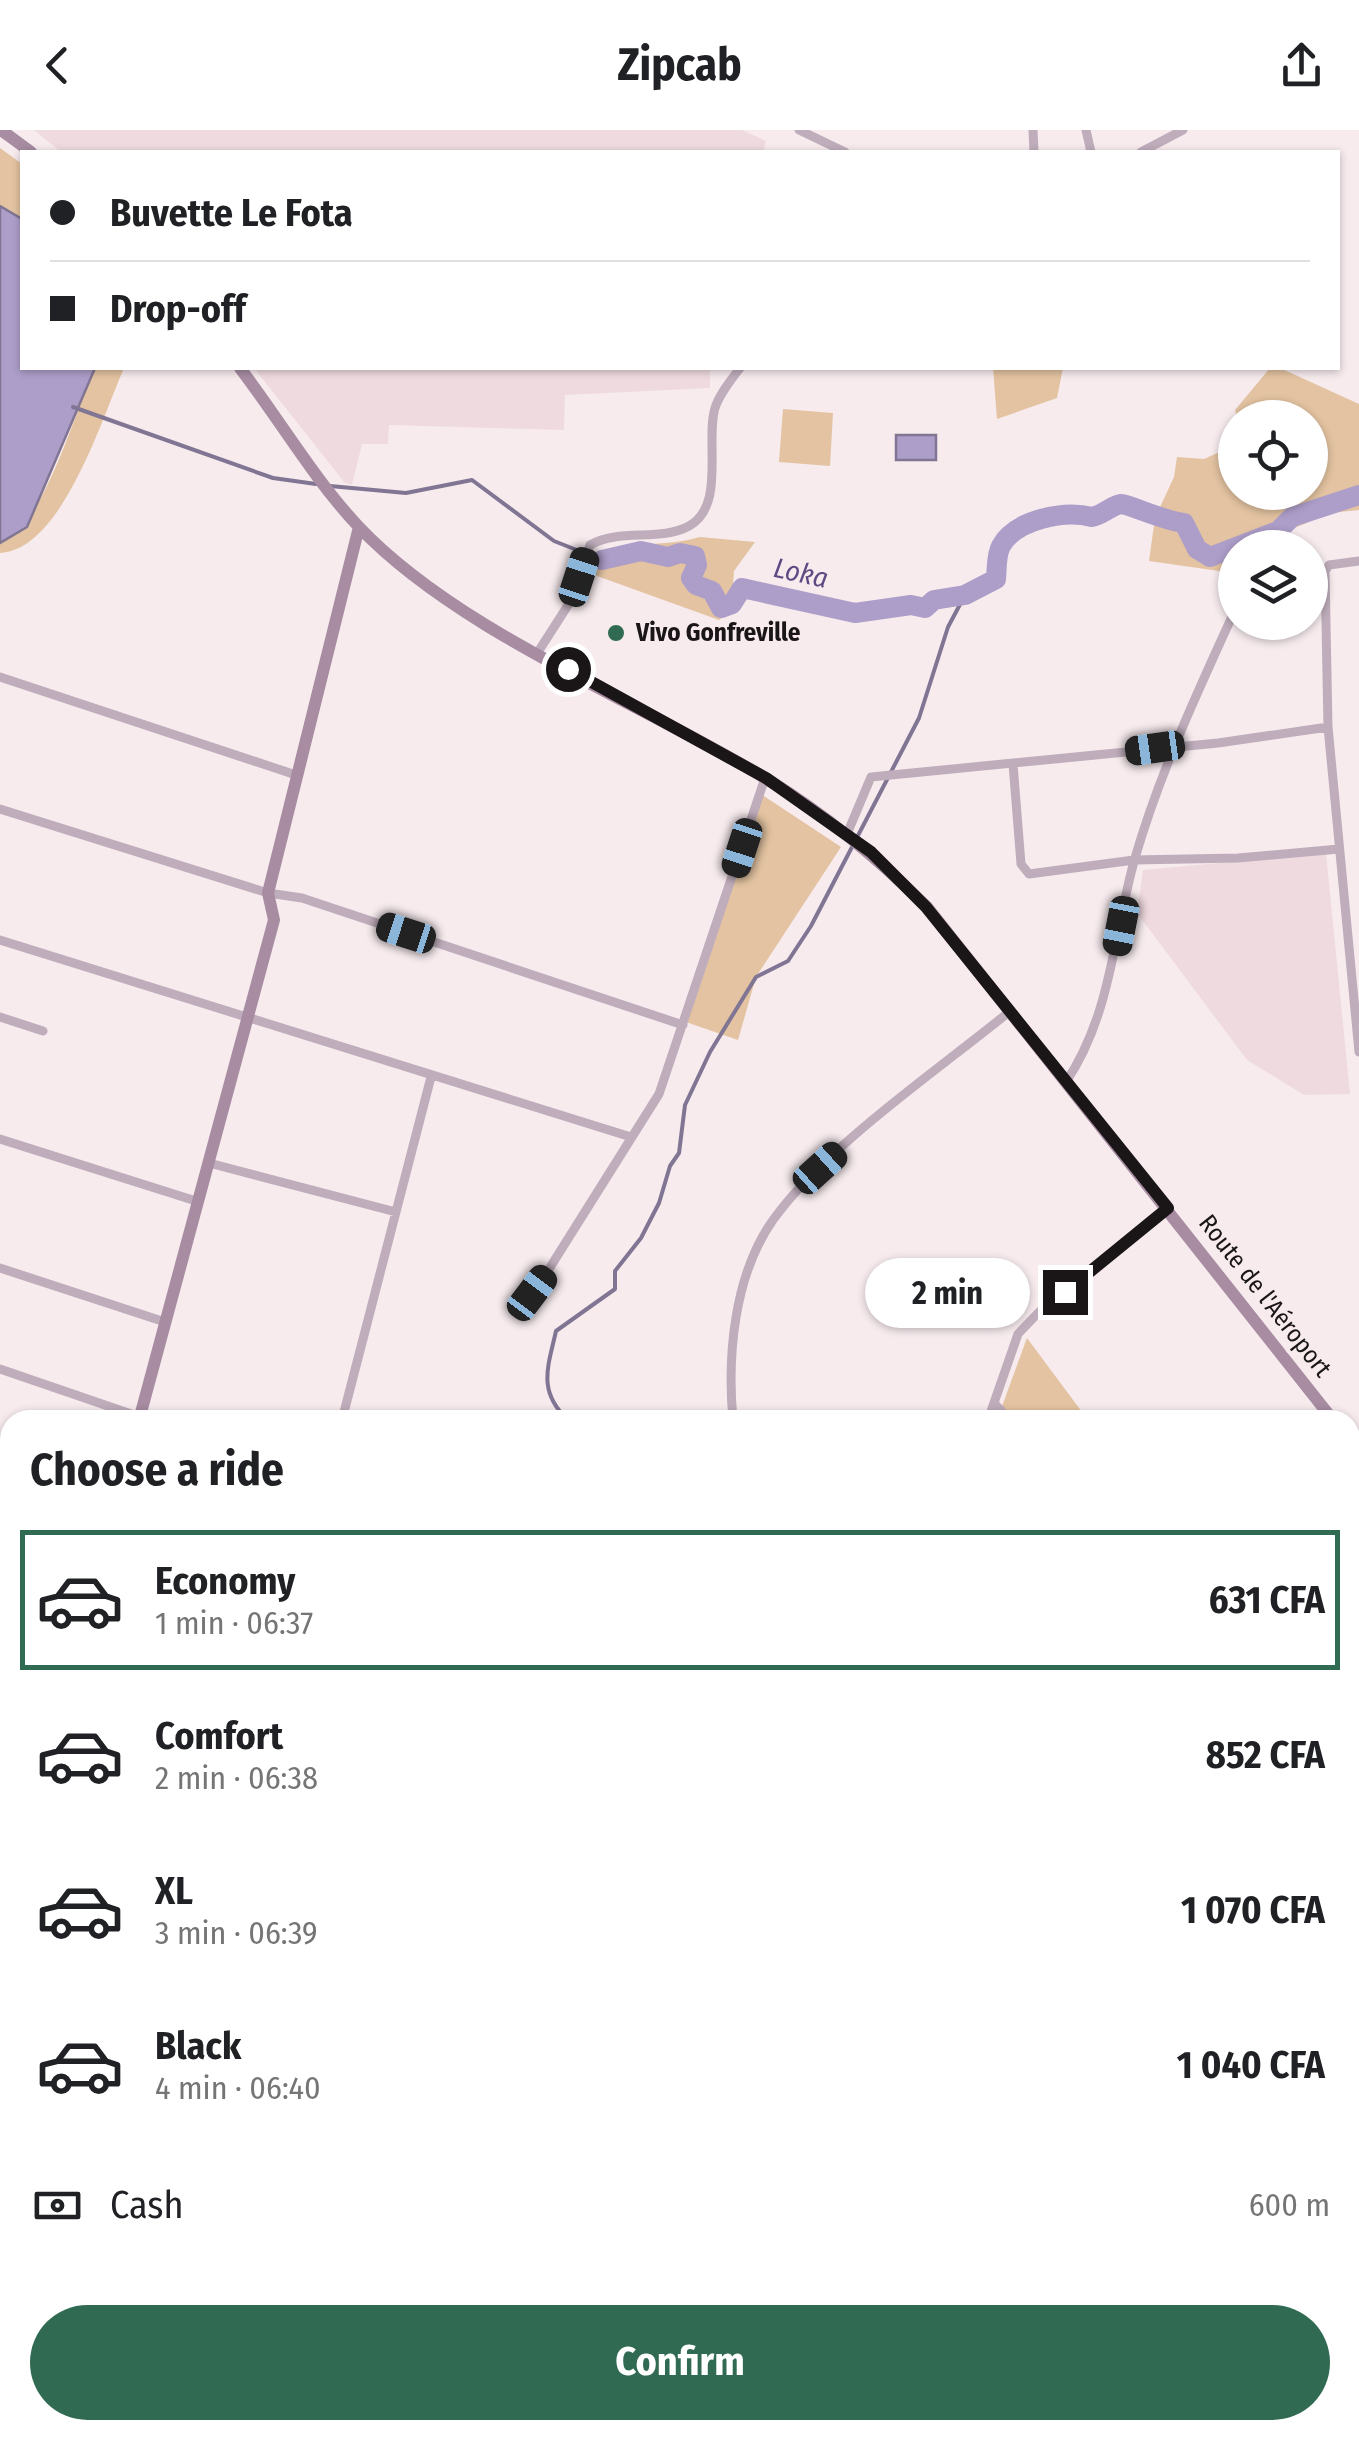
<!DOCTYPE html>
<html lang="en">
<head>
<meta charset="utf-8">
<style>
	body { margin:0; font-family:"Fira Sans Condensed",sans-serif; background:#f6f6f6; color:#202124; height:100vh; display:flex; flex-direction:column; font-size:38px; white-space:nowrap }
	* { box-sizing:border-box; margin:0 }
	p { font-size:32px; color:#757577 }
	.icon { flex:none; width:55px; height:55px; fill:none; stroke:currentColor; stroke-width:2; stroke-linecap:round; stroke-linejoin:round }
	.map { position:relative; flex:1; overflow:hidden }
	.sheet { position:absolute; left:0px; top:1280px; width:1360px; height:1030px; display:flex; flex-direction:column; background:#fff; border-radius:30px 30px 0 0; box-shadow:0 2px 8px #0004 }
	.sheet>* { flex:none }
	.top-card { position:absolute; left:20px; top:20px; width:1320px; height:220px; border-radius:0px; box-shadow:0 2px 8px #0004; display:grid; align-content:center; height:220px; padding:0 30px; background:#fff }
	.fabs { position:absolute; left:1218px; top:270px; display:grid; gap:20px }
	.fabs a { display:grid; place-items:center; width:110px; height:110px; border-radius:50%; background:#fff; box-shadow:0 2px 8px #0004; font-size:50px }
	.end { position:absolute; width:45px; height:45px; margin:-22px; border:12px solid #1a1617; background:#fff; box-shadow:0 0 0 5px #fff }
	.from { border-radius:50% }
	.bubble { position:absolute; height:70px; border-radius:35px; background:#fff; box-shadow:0 2px 8px #0004; font-size:32px; font-weight:700; line-height:70px; text-align:center }
	.car { position:absolute; width:30px; height:60px; margin:-30px -15px; border-radius:12px; box-shadow:0 0 8px 2px #0007; background:linear-gradient(#222 24%,#8ab4d8 0 40%,#222 0 76%,#8ab4d8 0 86%,#222 0) }
	.top-card b { display:flex; align-items:center; gap:35px; height:95px; font-size:38px }
	.top-card b+b { border-top:2px solid #e0e0e0 }
	.top-card i { width:25px; height:25px; background:#202124 }
	ul { padding:0; list-style:none }
	li { display:flex; align-items:center; gap:30px; height:140px; margin:0 20px 15px; padding:0 10px; border:5px solid transparent; border-radius:0px }
	li div { flex:1 }
	li b { display:block; font-size:38px }
	li em { font-style:normal; font-weight:700 }
	li.selected { border-color:#316a52 }
	li>.icon { width:90px; height:90px; stroke-width:1.5 }
	h2 { padding:0 30px; font-size:45px; line-height:120px }
	.pay { display:flex; align-items:center; gap:25px; height:110px; padding:0 30px; font-size:38px }
	.pay p { margin-inline-start:auto }
	.primary-button { display:flex; gap:20px; margin-top:auto; padding:20px 30px }
	.primary-button a { flex:1; height:115px; border-radius:60px; background:#316a52; color:#fff; font-size:40px; font-weight:700; line-height:115px; text-align:center }
	header { display:flex; justify-content:space-between; align-items:center; height:130px; padding:0 30px; background:#fff; font-size:45px; font-weight:700 }
	.map>svg:first-child { display:block }
	.built { fill:#efdbdf }
	.green { fill:#e3c3a1 }
	.water { fill:#ad9ec9; stroke:#817594; stroke-width:2.5 }
	.lines { fill:none; stroke-linecap:round; stroke-linejoin:round }
	.stream { stroke:#817594; stroke-width:4 }
	.river { stroke:#ad9ec9; stroke-width:20 }
	.street { stroke:#bfadbb; stroke-width:9 }
	.secondary { stroke:#a78ca2; stroke-width:12 }
	.route { stroke:#1a1617; stroke-width:12 }
	.poi-dot { fill:#316a52; stroke:#f7ebee; stroke-width:4 }
	.labels { text-anchor:middle; dominant-baseline:central; stroke-width:8; stroke-linejoin:round; paint-order:stroke }
	.poi-label { font-size:25px; font-weight:bold; fill:#1a1617; stroke:#f7ebee; text-anchor:start }
	.street-label { font-size:25px; fill:#1a1617; stroke:#f7ebee }
	.water-label { font-size:28px; font-style:italic; fill:#614a84; stroke:#f7ebee }
</style>
</head>
<body>
<header><svg class="icon" aria-label="back" viewBox="0 0 24 24"><path d="M15 5l-7 7 7 7"/></svg>Zipcab<svg class="icon" aria-label="share" viewBox="0 0 24 24"><path d="M12 15V3M7 8l5-5 5 5M5 13v7h14v-7"/></svg></header>
<div class="map">
<svg width="1359" height="2310" viewBox="0 0 1359 2310">
	<rect width="100%" height="100%" fill="#f7ebee"/>
	<path class="built" d="M34,0H742L766,11L763,22H61Z
		M254,238H710V258L565,265L564,300L389,295L388,314H362L352,355L344,352Z
		M1326,723L1350,964L1304,965L1247,930L1137,783L1143,740Z"/>
	<path class="green" d="M0,18L22,34V89L0,76Z
		M95,238H124C102,288 62,420 0,423V413C45,395 74,282 95,238Z
		M993,238H1063L1057,268L997,289Z
		M1270,238H1280L1359,274V380L1310,385L1309,392L1277,405L1273,417L1235,418V439L1226,442L1149,431L1155,388L1174,347L1177,327L1204,329L1224,320L1226,309L1235,305V362H1310V288L1237,287L1235,280Z
		M783,279L833,283L830,336L779,332Z
		M700,407L755,412L734,441L731,481L719,490L586,442L591,425C626,410 663,418 700,407Z
		M761,664L841,717L756,847L738,910L683,891Z
		M1027,1208L1082,1282L1073,1290H997Z
		M459,2300H687L685,2310H457Z"/>
	<path class="water" d="M0,76L22,89V238H95L27,397L0,413Z
		M896,305H936V330H896Z"/>
	<g class="lines">
		<path class="stream" d="M73,277L273,348L316,354
			M330,356L406,363L472,350L554,411L602,430
			M568,1290C537,1261 548,1237 556,1201L615,1159V1141L641,1108L659,1073L670,1036L679,1023L685,975L710,922L756,847L788,831L811,796L919,588L948,497L965,465
			M422,2300V2310"/>
		<path class="river" d="M602,430L641,421L668,427L680,423L695,426L697,435L691,448L696,455L712,461L721,478L732,474L742,458L855,483L911,475L925,478L934,470L965,465L996,449C997,439 996,425 1001,416C1016,389 1065,380 1092,387C1103,385 1112,375 1121,374C1125,373 1167,392 1184,393L1197,419L1210,427L1278,401L1292,387L1359,365"/>
		<path class="street" d="M799,0L845,22
			M1033,0L1034,22
			M1086,0L1091,22
			M1141,22L1183,0
			M1359,431L1329,435L1325,441L1328,597L1359,922
			M538,522L572,469L590,415C620,398 660,412 689,396C726,376 705,311 715,278C720,263 731,250 740,238
			M0,547L296,645
			M1013,634L1021,734L1029,744L1134,730L1238,728L1339,719
			M0,679L268,763L302,768L683,895
			M847,704L871,647L1218,613L1328,597
			M0,810L631,1007
			M0,887L43,901
			M1066,952C1112,883 1113,805 1135,728C1160,642 1198,561 1235,480
			M0,1009L196,1071
			M209,1033L396,1082
			M0,1138L165,1192
			M519,1166L531,1163L544,1147L659,964L765,648
			M0,1239L140,1287
			M994,1273L1010,1290
			M342,1290L431,947
			M733,1290C727,1226 734,1145 773,1090C825,1017 938,940 1009,882
			M988,1290L1018,1204L1039,1182L1168,1079
			M0,1436L10,1439
			M0,1512L10,1515
			M0,1653L10,1656
			M1350,1691L1359,1696
			M1350,1826L1359,1831
			M0,1989L10,1991
			M1350,1999L1359,2004
			M0,2211L10,2179
			M1350,2298L1359,2284
			M241,2300L272,2310
			M781,2300L783,2310
			M1307,2300L1324,2310
			M90,2310L93,2300
			M698,2310L700,2300
			M947,2310L953,2300
			M1069,2310L1075,2300
			M1343,2310L1349,2300"/>
		<path class="secondary" d="M1,0L31,22
			M240,238C279,289 314,349 358,396C458,502 640,572 765,648C826,685 876,727 927,777L1333,1290
			M139,1290L274,790L268,763L359,397
			M1350,1312L1359,1323
			M0,1773L10,1737
			M1350,2041L1359,2026
			M1189,2310L1194,2300"/>
	</g>
	<g class="lines">
		<path class="route" d="M568,539L766,648L871,722L926,777L1168,1078L1065,1162"/>
	</g>
	<circle class="poi-dot" cx="616" cy="503" r="10"/>
	<g class="labels">
		<g class="poi-label">
			<text x="636" y="503">Vivo Gonfreville</text>
		</g>
		<g class="street-label">
			<text transform="translate(1265 1166) rotate(52)">Route de l'Aéroport</text>
		</g>
		<g class="water-label">
			<text transform="translate(801 443) rotate(12)">Loka</text>
		</g>
	</g>
</svg>
<div class="fabs">
<a><svg class="icon" aria-label="locate" viewBox="0 0 24 24"><circle cx="12" cy="12" r="6"/><path d="M12 2v4M12 18v4M2 12h4M18 12h4"/></svg></a>
<a><svg class="icon" aria-label="layers" viewBox="0 0 24 24"><path d="M12 4l9 5-9 5-9-5zM3 14l9 5 9-5"/></svg></a>
</div>
<i class="end from" style="left:568px;top:539px"></i>
<i class="end" style="left:1065px;top:1162px"></i>
<div class="bubble" style="left:865px;top:1128px;width:165px">2 min</div>
<i class="car" style="left:579px;top:447px;rotate:18deg"></i>
<i class="car" style="left:1155px;top:618px;rotate:262deg"></i>
<i class="car" style="left:742px;top:718px;rotate:198deg"></i>
<i class="car" style="left:1121px;top:796px;rotate:191deg"></i>
<i class="car" style="left:406px;top:803px;rotate:288deg"></i>
<i class="car" style="left:820px;top:1038px;rotate:48deg"></i>
<i class="car" style="left:532px;top:1163px;rotate:37deg"></i>
<div class="top-card">
<b><i class="from"></i>Buvette Le Fota</b>
<b><i></i>Drop-off</b>
</div>
<section class="sheet">
<h2>Choose a ride</h2>
<ul>
<li class="selected"><svg class="icon" aria-label="car" viewBox="0 0 24 24"><path d="M5 17H2v-5l4-1 3-4h7l3 4 3 1v5h-3M9 17h6M6 11h13"/><circle cx="7" cy="17" r="2"/><circle cx="17" cy="17" r="2"/></svg><div><b>Economy</b><p>1 min · 06:37</p></div><em>631 CFA</em></li>
<li><svg class="icon" aria-label="car" viewBox="0 0 24 24"><path d="M5 17H2v-5l4-1 3-4h7l3 4 3 1v5h-3M9 17h6M6 11h13"/><circle cx="7" cy="17" r="2"/><circle cx="17" cy="17" r="2"/></svg><div><b>Comfort</b><p>2 min · 06:38</p></div><em>852 CFA</em></li>
<li><svg class="icon" aria-label="car" viewBox="0 0 24 24"><path d="M5 17H2v-5l4-1 3-4h7l3 4 3 1v5h-3M9 17h6M6 11h13"/><circle cx="7" cy="17" r="2"/><circle cx="17" cy="17" r="2"/></svg><div><b>XL</b><p>3 min · 06:39</p></div><em>1 070 CFA</em></li>
<li><svg class="icon" aria-label="car" viewBox="0 0 24 24"><path d="M5 17H2v-5l4-1 3-4h7l3 4 3 1v5h-3M9 17h6M6 11h13"/><circle cx="7" cy="17" r="2"/><circle cx="17" cy="17" r="2"/></svg><div><b>Black</b><p>4 min · 06:40</p></div><em>1 040 CFA</em></li>
</ul>
<div class="pay"><svg class="icon" aria-label="cash" viewBox="0 0 24 24"><path d="M3 7h18v10H3z"/><circle cx="12" cy="12" r="2"/></svg>Cash<p>600 m</p></div>
<div class="primary-button"><a>Confirm</a></div>
</section>
</div>
</body>
</html>
